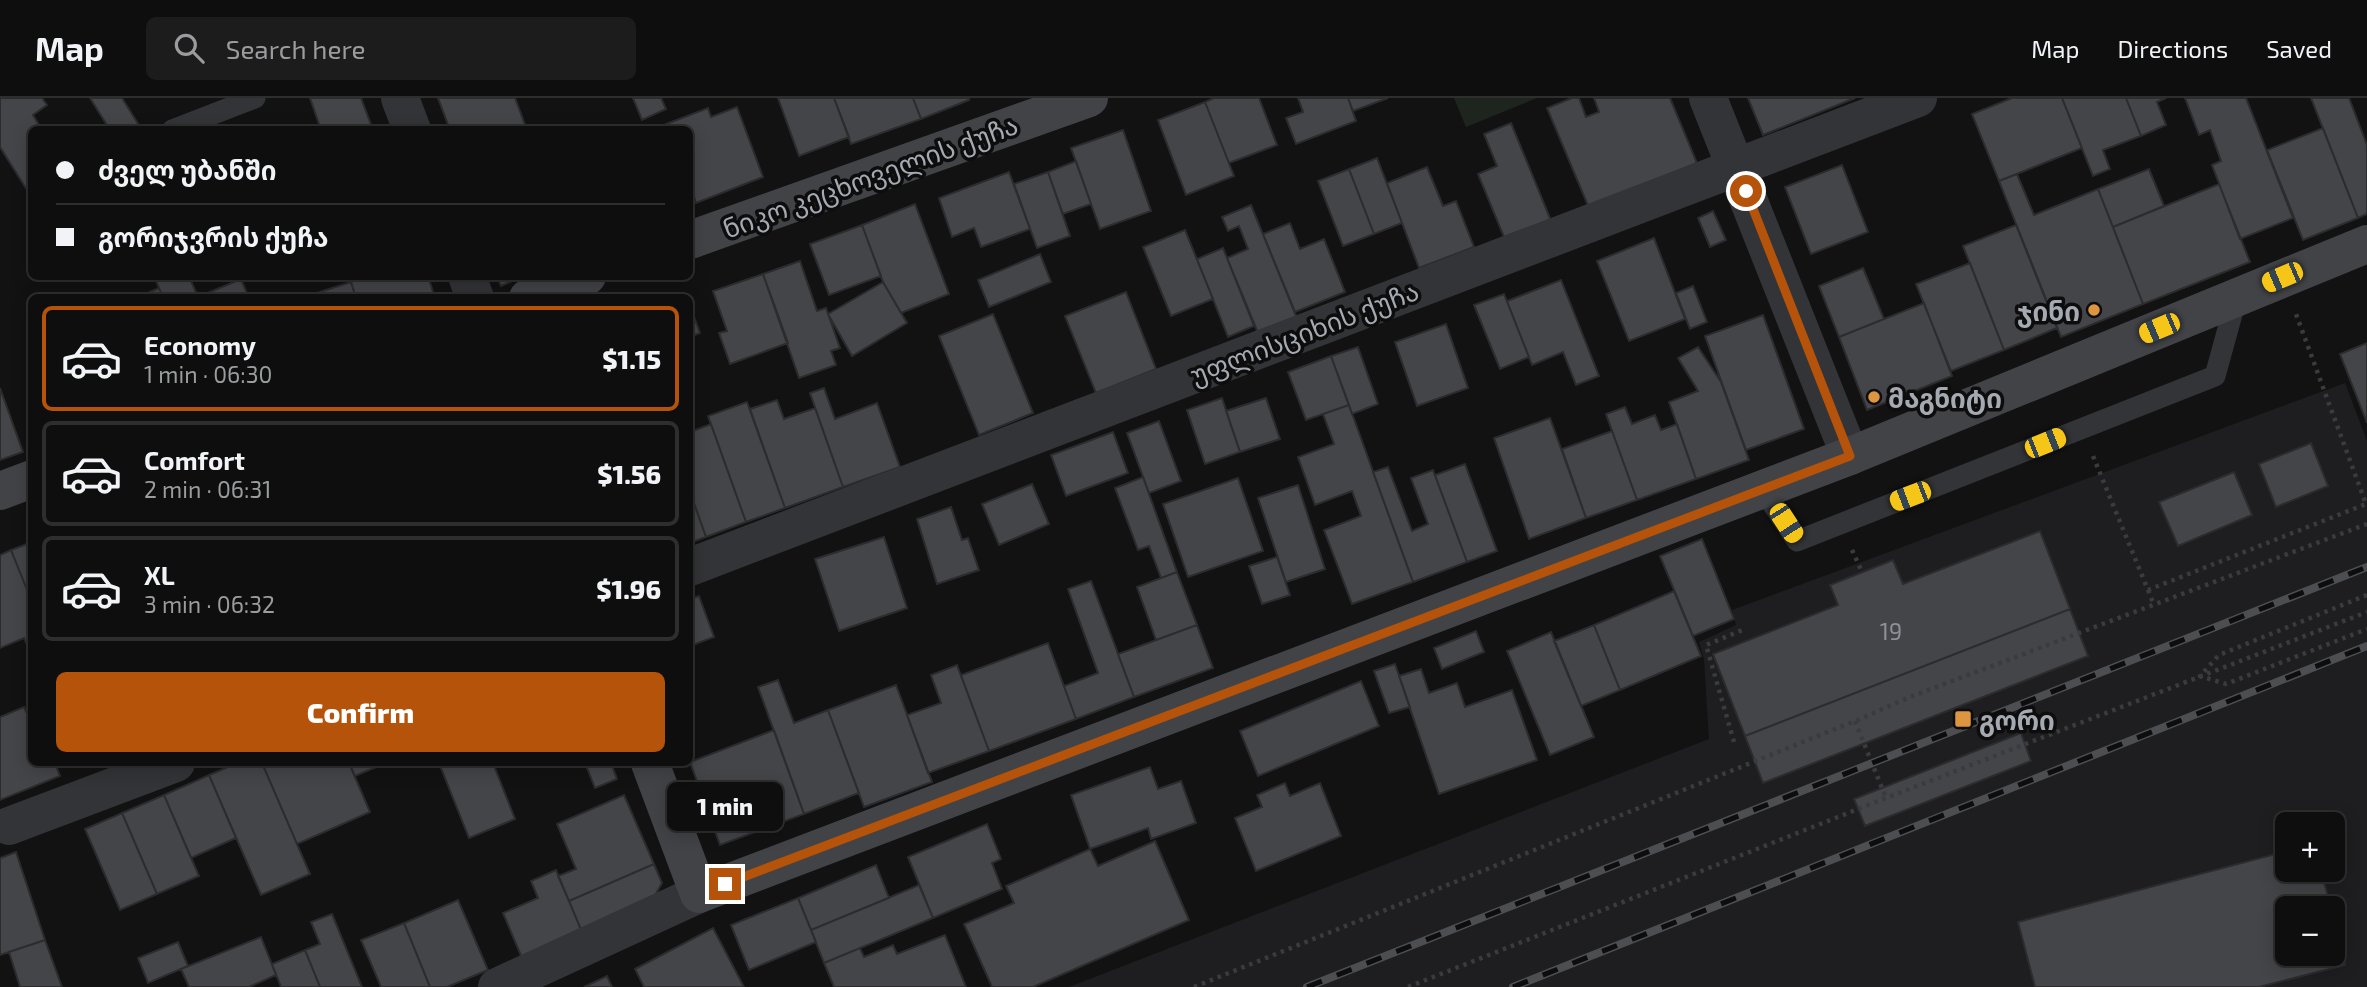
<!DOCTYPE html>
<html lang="en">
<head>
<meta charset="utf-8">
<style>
	body { margin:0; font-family:"Exo 2","Noto Sans Georgian",sans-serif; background:#1c1c1c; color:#f1f3f6; height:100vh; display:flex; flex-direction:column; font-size:26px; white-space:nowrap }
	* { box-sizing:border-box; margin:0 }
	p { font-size:23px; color:#9b9c9e }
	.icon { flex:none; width:38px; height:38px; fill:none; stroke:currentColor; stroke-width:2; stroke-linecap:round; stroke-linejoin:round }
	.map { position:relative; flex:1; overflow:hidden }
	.drawer { position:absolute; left:28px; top:196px; width:665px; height:472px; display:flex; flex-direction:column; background:#0e0e0e; border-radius:10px; box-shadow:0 4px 18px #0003,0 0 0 2px #2e2e2e }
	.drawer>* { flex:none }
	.guide { position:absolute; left:28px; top:28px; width:665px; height:154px; border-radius:10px; box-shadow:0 4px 18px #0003,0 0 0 2px #2e2e2e; display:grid; align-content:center; height:154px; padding:0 28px; background:#0e0e0e }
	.fabs { position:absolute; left:2275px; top:714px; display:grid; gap:14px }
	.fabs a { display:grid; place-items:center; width:70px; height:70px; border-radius:10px; background:#0e0e0e; box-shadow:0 4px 18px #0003,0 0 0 2px #2e2e2e; font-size:35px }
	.end { position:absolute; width:32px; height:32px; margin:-16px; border:9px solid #b45309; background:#fff; box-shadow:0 0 0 4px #fff }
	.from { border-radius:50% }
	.bubble { position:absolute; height:49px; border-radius:10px; background:#0e0e0e; box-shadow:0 4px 18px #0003,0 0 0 2px #2e2e2e; font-size:23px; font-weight:800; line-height:49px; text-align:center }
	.car { position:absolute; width:21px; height:42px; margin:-21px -10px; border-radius:9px; box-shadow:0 0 5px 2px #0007; background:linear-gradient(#f5c518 24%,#345 0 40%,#f5c518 0 76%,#345 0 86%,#f5c518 0) }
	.guide b { display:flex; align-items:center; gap:24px; height:66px; font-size:26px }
	.guide b+b { border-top:2px solid #2e2e2e }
	.guide i { width:18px; height:18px; background:#f1f3f6 }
	ul { padding:12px 0 0; list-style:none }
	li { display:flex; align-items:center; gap:21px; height:105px; margin:0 14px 10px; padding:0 14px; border:4px solid #2e2e2e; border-radius:10px }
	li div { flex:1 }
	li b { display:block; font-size:26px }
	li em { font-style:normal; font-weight:800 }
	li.current { border-color:#b45309 }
	li>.icon { width:63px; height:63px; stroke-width:1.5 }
	.primary-button { display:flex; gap:14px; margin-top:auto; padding:14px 28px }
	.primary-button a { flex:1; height:80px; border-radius:10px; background:#b45309; color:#fff; font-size:28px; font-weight:800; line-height:80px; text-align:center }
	header { display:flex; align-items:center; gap:42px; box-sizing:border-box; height:98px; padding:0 35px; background:#0e0e0e; border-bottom:2px solid #2e2e2e }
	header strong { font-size:33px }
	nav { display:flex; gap:38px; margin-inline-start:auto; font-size:24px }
	.search { width:490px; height:63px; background:#1c1c1c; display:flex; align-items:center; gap:18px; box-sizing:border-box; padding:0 24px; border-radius:10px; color:#9b9c9e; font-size:26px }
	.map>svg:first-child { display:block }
	.built { fill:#1e1e20; fill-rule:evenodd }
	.green { fill:#1e251f }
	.building { fill:#444548; stroke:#2c2c2f; stroke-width:2 }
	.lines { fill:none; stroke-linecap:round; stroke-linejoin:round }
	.path { stroke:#393b3e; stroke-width:4.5; stroke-dasharray:3.5 5; stroke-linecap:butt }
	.service { stroke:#333437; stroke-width:21 }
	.minor { stroke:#333437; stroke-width:38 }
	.secondary { stroke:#414347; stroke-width:38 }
	.rail-casing { stroke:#4c4e52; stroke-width:8 }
	.rail { stroke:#0d0d0e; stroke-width:5; stroke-dasharray:16; stroke-linecap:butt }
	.route { stroke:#b45309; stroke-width:9 }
	.poi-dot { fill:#dd9540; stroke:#0d0d0e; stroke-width:2.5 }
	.labels { text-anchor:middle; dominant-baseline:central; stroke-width:7; stroke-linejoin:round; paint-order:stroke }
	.number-label { font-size:23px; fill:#8d9198 }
	.street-label { font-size:26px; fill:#a5aab2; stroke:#0d0d0e }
	.poi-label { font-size:26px; font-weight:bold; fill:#a5aab2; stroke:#0d0d0e; text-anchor:start }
</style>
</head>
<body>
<header>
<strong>Map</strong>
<div class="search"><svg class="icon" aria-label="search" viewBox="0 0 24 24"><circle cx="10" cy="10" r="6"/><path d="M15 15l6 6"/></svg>Search here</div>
<nav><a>Map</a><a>Directions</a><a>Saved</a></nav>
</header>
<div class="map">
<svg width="2367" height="889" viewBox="0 0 2367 889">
	<rect width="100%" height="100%" fill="#121213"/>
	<path class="built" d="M2345,285L2367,343V889H1069L1709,641L1704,561L1699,544L1736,527L1732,512ZM2287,726H2333V772H2287ZM2287,810H2333V856H2287Z"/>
	<path class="green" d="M1454,0H1537L1466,29Z"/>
	<path class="building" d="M0,0H42L47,7L33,17L42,32H32V89L27,92L0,49Z
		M90,0H122L142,32H110Z
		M310,0H361L373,32H321Z
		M438,0H515L527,32H450Z
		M633,0H661L666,11L642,22Z
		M778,0H834L849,39L799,58Z
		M834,0H913L921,21L851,46Z
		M913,0H969V2L921,21Z
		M1214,0H1259L1277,47L1229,65L1205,4Z
		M1298,0H1348L1356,23L1296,46L1286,20L1303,14Z
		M1348,0H1388L1353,13Z
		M1572,0H1579L1586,19L1599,14L1594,0H1670L1697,65L1589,110L1547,10Z
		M1748,0H1855L1763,37Z
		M2012,0H2062L2082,50L1999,83L1972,16Z
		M2062,0H2126L2141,38L2103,52L2110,71L2093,78Z
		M2126,0H2166L2157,4L2166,27L2141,38Z
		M2185,0H2246L2293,120L2240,141L2212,67L2221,63L2210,32L2199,37Z
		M2311,0H2349L2367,47V116L2358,120Z
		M1205,4L1234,78L1186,97L1158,22Z
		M737,9L763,79L696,105L690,87V32H669L666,26L708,10L711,19Z
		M1511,25L1552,125L1506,144L1478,76L1497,68L1484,36Z
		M2323,30L2358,120L2303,142L2267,52Z
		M1123,32L1151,113L1100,131L1071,50Z
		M1377,60L1402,125L1374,136L1349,71Z
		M1076,63L1091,106L1063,116L1048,74Z
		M1842,67L1868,134L1811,156L1785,89Z
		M1427,69L1443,108L1456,103L1474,149L1419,170L1387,85Z
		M1349,71L1374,136L1343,148L1318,83Z
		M2149,71L2164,108L2113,129L2098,91Z
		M1009,74L1030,131L981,149L974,130L952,139L939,100Z
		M1048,74L1070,138L1037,150L1014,86Z
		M2017,76L2034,117L2098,91L2143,206L2061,239L1999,83Z
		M2219,86L2250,164L2143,206L2113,129Z
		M915,106L949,196L901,215L883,184L862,127Z
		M1251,107L1297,220L1258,235L1227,160L1248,151L1239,128L1228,133L1222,119Z
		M1713,113L1726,142L1710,149L1698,120Z
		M1290,125L1300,151L1324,141L1345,194L1295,214L1263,136Z
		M862,127L881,178L829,197L810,146Z
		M2016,127L2057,230L2004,252L1963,148Z
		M1185,132L1213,201L1171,218L1143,149Z
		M1654,140L1685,221L1629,243L1597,163Z
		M1223,150L1254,228L1228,239L1197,161Z
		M1040,156L1051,184L989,209L978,182Z
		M800,163L817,213L826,210L840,250L831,253L836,267L799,280L763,176Z
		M1970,165L2004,252L1951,273L1916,186Z
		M1863,170L1884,221L1839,239L1819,188Z
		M763,176L788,245L730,266L719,235L727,233L713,193Z
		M154,178H189L198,199L241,181L249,200H163Z
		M366,178H428L435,200H356L351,184Z
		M497,178H523L501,188Z
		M1561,182L1599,278L1576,287L1563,254L1532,267L1507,203Z
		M351,184L356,200H301Z
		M883,184L907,225L852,258L828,216Z
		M1693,188L1707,224L1690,231L1676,195Z
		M159,190L163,200H135Z
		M1126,194L1156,271L1096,295L1065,218Z
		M1504,196L1529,259L1500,271L1474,207Z
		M1924,205L1952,278L1867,312L1839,239Z
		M690,208L700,235L690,239Z
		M993,216L1033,315L979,337L939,238Z
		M1763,217L1804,331L1746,352L1705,238Z
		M1446,226L1468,290L1417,308L1395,244Z
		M2367,245V325L2340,256Z
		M1358,249L1378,306L1352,316L1331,258Z
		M1698,249L1721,284L1749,362L1696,381L1669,304L1698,293L1678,260Z
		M1331,258L1349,307L1306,322L1288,274Z
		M0,290L23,354L0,362Z
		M824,290L835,321L877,305L900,369L843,389L810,295Z
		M1222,300L1240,354L1205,366L1187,312Z
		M1266,300L1280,341L1240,354L1226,313Z
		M777,302L784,321L815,310L843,389L785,410L750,311Z
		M747,304L785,410L746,424L708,318Z
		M1349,307L1413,484L1352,506L1324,432L1361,418L1352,393L1315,407L1298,359L1334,346L1323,316Z
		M1625,309L1632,326L1655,317L1661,332L1677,326L1696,381L1637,402L1606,316Z
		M1550,320L1586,420L1529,441L1494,340Z
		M1159,323L1181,383L1149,395L1127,335Z
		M711,326L746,424L706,439L690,394V334Z
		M1612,333L1637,402L1586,420L1562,351Z
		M1113,334L1128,375L1066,398L1051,357Z
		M2311,345L2328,388L2276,409L2259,366Z
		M1465,366L1497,453L1467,464L1435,377Z
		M1388,369L1412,433L1428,426L1411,380L1433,372L1467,464L1413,484L1373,374Z
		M2234,374L2252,417L2178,448L2159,404Z
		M1143,379L1177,474L1161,480L1149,448L1138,452L1115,390Z
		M1238,380L1263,453L1188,479L1163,406Z
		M1032,386L1049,426L999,447L982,406Z
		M1298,387L1325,471L1286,484L1258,400Z
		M690,394L706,439L690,445Z
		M951,409L962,442L968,440L979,472L937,486L917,421Z
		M2040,433L2070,511L1745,638L1713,556L1838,507L1830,487L1893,462L1903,486Z
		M884,439L907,510L839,533L815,461Z
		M1702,441L1734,521L1693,538L1660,458Z
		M32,444V504L11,452Z
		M11,452L32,504V547L28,549L24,540L0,550V457Z
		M1277,459L1290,497L1262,506L1249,468Z
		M1177,474L1197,527L1156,542L1137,489Z
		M1091,483L1134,599L1076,621L1064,588L1098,575L1068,491Z
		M1674,493L1701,558L1620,592L1594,527Z
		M699,498L714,539L690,548V501Z
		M2070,511L2088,558L1763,685L1745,638Z
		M1197,527L1213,570L1134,599L1118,556Z
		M1594,527L1620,592L1581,608L1554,543Z
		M1476,533L1484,554L1442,571L1434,550Z
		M1551,534L1594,639L1550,657L1507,553Z
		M1048,545L1076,621L989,653L961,577Z
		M1395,566L1410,609L1389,615L1374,573Z
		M957,567L989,653L928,675L907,617L941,605L931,577Z
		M1421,571L1429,595L1457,585L1465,609L1512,592L1537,662L1439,696L1399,578Z
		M778,582L794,625L828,612L859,695L804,716L758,589Z
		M1361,583L1379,628L1258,678L1240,633Z
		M896,587L932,684L864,709L828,612Z
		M24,609L29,620L32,619V665H55L60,678L0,702V619Z
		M774,632L804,716L720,747L690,664Z
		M2021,635L2031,663L1865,728L1854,701Z
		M237,665H262L310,776L261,797L209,677Z
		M262,665H349L370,714L297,746Z
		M349,665H386L355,678Z
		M439,665H493L515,721L469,740Z
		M585,665H611L617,681L595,690Z
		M1150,669L1158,691L1181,683L1196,725L1151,741L1148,730L1090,751L1071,697Z
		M209,677L236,740L191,760L164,697Z
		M1285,685L1290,698L1320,685L1341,738L1256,773L1235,720L1262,709L1257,697Z
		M164,697L199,778L157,796L122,715Z
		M624,697L654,766L569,803L558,778L576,771L557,726Z
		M122,715L157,796L120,812L85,731Z
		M987,726L1001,761L992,765L1002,791L933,820L908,759Z
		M1155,743L1189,822L1033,889H992L964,826L1014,805L1006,788L1090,751L1098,768Z
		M2287,753V772H2321L2331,810H2287V856H2333V818L2345,867L2259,889H2035L2018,824Z
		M16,754L45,842L0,857V760Z
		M654,766L662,785L651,805L582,834L569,803Z
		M876,767L889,800L811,832L798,800Z
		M556,772L582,834L522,860L503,815L538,800L531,783Z
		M919,787L933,820L824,865L811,832Z
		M798,800L816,844L749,872L731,827Z
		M458,802L488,872L447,889H430L404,825Z
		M332,816L362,889H320L305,852L320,846L311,824Z
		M404,825L430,889H381L361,842Z
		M713,830L744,889H644L635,871Z
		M945,837L966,889H834L824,865L860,850L864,859L893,847L897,856Z
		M261,839L276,877L249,889H189L181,871Z
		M45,842L62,889H20L9,854Z
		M178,844L188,868L148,885L138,860Z
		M305,852L320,889H281L272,866Z
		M607,878L612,889H584Z"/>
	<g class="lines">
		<path class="path" d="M2093,358L2148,492L2366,406L2296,216
			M1852,452L1862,474
			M2148,492L2154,507
			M2367,497L2219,557L2200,578L2226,586L2367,531
			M1855,623L1886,700
			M1734,644L1706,547L1745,531
			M1194,889L1855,623L1910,599L2367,426
			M1408,889L1886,700L2367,514"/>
		<path class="service" d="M172,32L255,0
			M1762,390L1797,443L2215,278L2237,198"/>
		<path class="minor" d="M400,0L412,32
			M1708,0L1850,358
			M467,178L475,200
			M690,469L1918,0
			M9,728L176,665
			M497,889L699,796"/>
		<path class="secondary" d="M690,142L1089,0
			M528,200L587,178
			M0,393L32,381
			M650,665L699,796L1850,358L2367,146"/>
		<defs>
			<path id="rail" d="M1307,889L2367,469
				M1513,889L2367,548"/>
		</defs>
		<use href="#rail" class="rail-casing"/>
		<use href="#rail" class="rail"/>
	</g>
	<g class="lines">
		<path class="route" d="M725,786L1850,358L1746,93"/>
	</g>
	<g class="poi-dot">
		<circle cx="2094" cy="212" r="7"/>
		<circle cx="1874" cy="299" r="7"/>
		<rect x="1954" y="612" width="18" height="18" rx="3.5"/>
	</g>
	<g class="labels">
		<g class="number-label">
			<text x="1891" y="533">19</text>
		</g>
		<g class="street-label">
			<text transform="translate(870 78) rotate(-20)">ნიკო კეცხოველის ქუჩა</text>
			<text transform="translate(1304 234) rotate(-21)">უფლისციხის ქუჩა</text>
		</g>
		<g class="poi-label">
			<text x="2080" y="212" text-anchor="end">ჯინი</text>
			<text x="1888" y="299">მაგნიტი</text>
			<text x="1979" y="621">გორი</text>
		</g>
	</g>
</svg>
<div class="fabs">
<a>+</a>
<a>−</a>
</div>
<i class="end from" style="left:1746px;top:93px"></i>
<i class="end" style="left:725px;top:786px"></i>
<div class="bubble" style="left:667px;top:684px;width:116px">1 min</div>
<i class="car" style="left:2282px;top:179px;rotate:247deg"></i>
<i class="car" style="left:2159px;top:230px;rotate:247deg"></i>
<i class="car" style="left:2045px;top:345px;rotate:68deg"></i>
<i class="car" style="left:1910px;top:398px;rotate:249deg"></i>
<i class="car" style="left:1786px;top:425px;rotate:147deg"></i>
<div class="guide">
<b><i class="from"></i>ძველ უბანში</b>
<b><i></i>გორიჯვრის ქუჩა</b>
</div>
<section class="drawer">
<ul>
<li class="current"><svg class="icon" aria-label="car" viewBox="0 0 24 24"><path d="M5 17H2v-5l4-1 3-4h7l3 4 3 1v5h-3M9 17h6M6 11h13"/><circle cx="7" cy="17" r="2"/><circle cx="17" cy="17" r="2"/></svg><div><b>Economy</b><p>1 min · 06:30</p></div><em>$1.15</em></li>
<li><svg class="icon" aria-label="car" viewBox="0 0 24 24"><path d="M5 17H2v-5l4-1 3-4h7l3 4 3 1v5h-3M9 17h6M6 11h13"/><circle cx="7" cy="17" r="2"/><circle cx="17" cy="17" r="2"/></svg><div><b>Comfort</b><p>2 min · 06:31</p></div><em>$1.56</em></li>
<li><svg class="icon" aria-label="car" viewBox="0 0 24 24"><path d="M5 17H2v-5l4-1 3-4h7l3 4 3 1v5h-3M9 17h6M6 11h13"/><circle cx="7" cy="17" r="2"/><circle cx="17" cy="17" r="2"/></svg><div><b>XL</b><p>3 min · 06:32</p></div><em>$1.96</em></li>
</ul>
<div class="primary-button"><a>Confirm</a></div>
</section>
</div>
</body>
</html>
